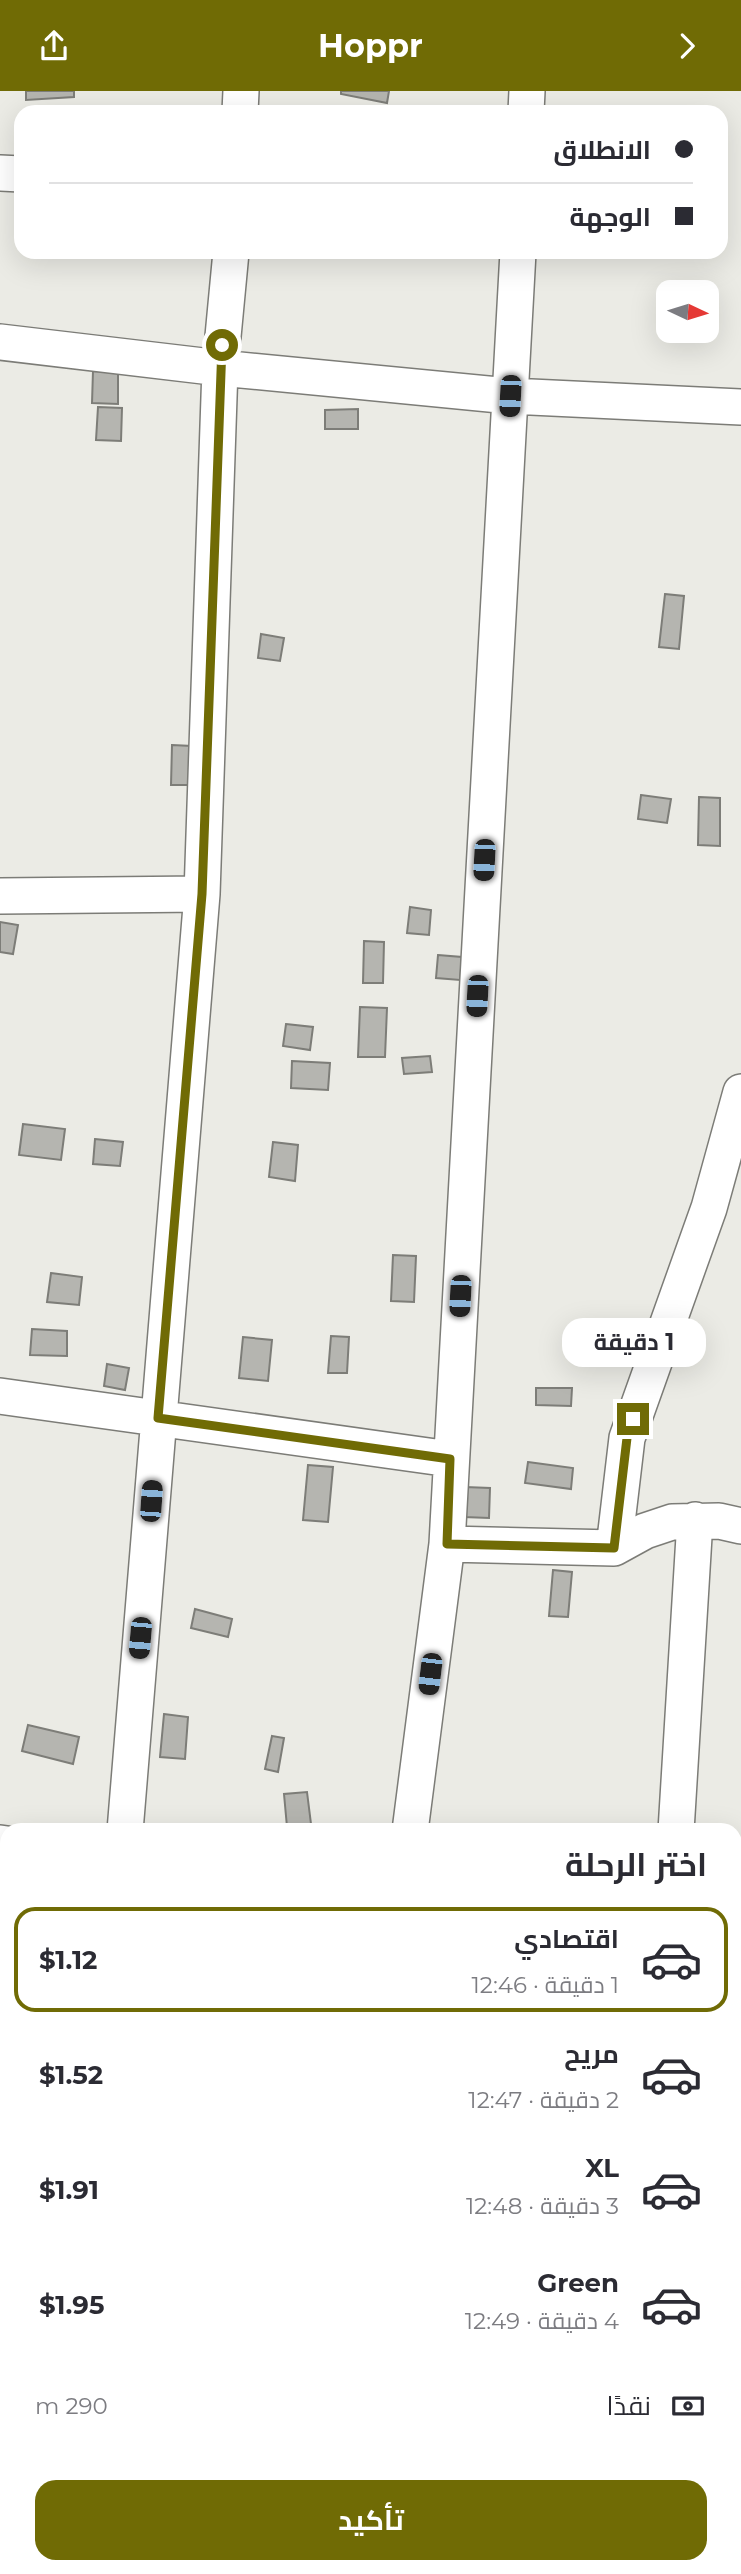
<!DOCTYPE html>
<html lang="ar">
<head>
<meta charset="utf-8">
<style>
	body { margin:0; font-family:Montserrat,Cairo,sans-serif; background:#f2f2f3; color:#2b2b33; direction:rtl; height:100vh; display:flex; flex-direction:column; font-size:26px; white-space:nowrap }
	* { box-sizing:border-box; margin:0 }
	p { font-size:23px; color:#7c7c81 }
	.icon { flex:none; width:38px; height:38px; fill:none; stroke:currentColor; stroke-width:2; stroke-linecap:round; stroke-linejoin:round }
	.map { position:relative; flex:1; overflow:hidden; direction:ltr }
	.sheet { position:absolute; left:0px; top:1732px; width:742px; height:751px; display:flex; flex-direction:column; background:#fff; border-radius:21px 21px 0 0; box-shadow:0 7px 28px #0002; direction:rtl }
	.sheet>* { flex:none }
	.top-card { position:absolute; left:14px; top:14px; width:714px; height:154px; border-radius:21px; box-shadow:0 7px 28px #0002; direction:rtl; display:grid; align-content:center; height:154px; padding:0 35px; background:#fff }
	.needle { width:46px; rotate:94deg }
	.tools { position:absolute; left:656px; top:189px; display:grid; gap:14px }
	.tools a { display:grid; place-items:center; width:63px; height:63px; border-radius:14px; background:#fff; box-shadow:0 7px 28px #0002; font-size:35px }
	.end { position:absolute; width:32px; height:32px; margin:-16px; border:9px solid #706b05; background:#fff; box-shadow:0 0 0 4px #fff }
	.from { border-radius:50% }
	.bubble { position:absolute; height:49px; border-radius:21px; background:#fff; box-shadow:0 7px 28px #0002; font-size:23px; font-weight:700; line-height:49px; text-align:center; direction:rtl }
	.car { position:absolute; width:21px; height:42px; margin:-21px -10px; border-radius:9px; box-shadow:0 0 5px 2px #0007; background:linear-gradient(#222 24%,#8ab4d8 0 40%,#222 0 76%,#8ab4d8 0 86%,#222 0) }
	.top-card b { display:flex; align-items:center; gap:24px; height:66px; font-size:26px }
	.top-card b+b { border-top:2px solid #e1e1e2 }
	.top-card i { width:18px; height:18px; background:#2b2b33 }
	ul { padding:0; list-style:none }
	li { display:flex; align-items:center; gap:21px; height:105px; margin:0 14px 10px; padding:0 21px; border:4px solid transparent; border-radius:21px }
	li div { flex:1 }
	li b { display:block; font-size:26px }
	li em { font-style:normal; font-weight:700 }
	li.active { border-color:#706b05 }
	li>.icon { width:63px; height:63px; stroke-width:1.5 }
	h2 { padding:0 35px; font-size:32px; line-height:84px }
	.pay { display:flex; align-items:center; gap:18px; height:77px; padding:0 35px; font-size:26px }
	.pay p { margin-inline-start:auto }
	.action { display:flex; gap:14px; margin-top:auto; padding:14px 35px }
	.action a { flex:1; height:80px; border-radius:21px; background:#706b05; color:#fff; font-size:28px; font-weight:700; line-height:80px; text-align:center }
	header { display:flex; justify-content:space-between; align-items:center; height:91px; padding:0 35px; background:#706b05; color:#fff; font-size:32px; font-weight:700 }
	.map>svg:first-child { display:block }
	.building { fill:#b5b5b0; stroke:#7d7d78; stroke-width:2 }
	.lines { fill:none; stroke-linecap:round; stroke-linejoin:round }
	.street-casing { stroke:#7c7c77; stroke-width:38 }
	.street { stroke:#fff; stroke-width:35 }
	.route { stroke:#706b05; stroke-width:9 }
</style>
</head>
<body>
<header><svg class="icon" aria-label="forward" viewBox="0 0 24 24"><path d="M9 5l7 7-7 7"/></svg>Hoppr<svg class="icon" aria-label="share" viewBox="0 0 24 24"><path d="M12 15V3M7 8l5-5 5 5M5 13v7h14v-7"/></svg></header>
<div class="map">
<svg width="741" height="2483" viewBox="0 0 741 2483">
	<rect width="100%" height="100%" fill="#ebebe5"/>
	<path class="building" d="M26,0H74V6L26,9Z
		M341,0H389L387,12L341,3Z
		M93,280L118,281V313L92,312Z
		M98,316L122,317L121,350L96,349Z
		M358,318V338H325V319Z
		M665,503L684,505L679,558L659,556Z
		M261,543L284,547L280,570L258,567Z
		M172,654L192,655L191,694H171Z
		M641,704L671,708L667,732L638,728Z
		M699,706L720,707V755L698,754Z
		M410,816L431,819L429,844L407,842Z
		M0,831L18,834L13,863L0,861Z
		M364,850L384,851L383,892H363Z
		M438,864L462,866L460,889L436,887Z
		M360,916L387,917L385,966H358Z
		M286,933L313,936L310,959L283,955Z
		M430,965L432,981L404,983L402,967Z
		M292,970L330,972L328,999L291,997Z
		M23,1033L65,1038L61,1069L19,1064Z
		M95,1048L123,1051L120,1075L93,1073Z
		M273,1051L298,1054L295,1090L269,1086Z
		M393,1164L416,1165L414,1211L391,1210Z
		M51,1182L82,1186L79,1214L47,1211Z
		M32,1238L67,1240V1265L30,1264Z
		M331,1245L349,1246L347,1282H328Z
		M243,1246L272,1249L268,1290L239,1287Z
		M107,1273L129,1277L125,1299L104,1295Z
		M536,1297H572L571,1315L536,1314Z
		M528,1371L573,1377L571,1398L525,1392Z
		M308,1374L333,1376L328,1431L303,1429Z
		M465,1396L490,1397L489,1427L464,1426Z
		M553,1479L572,1481L568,1526L549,1525Z
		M195,1518L232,1528L228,1546L191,1537Z
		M164,1623L188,1626L185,1668L160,1666Z
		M28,1634L79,1646L73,1673L22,1660Z
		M272,1645L284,1647L278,1681L265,1678Z
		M307,1701L311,1733L287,1736L284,1703Z
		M0,1830L7,1832V1868L0,1866Z"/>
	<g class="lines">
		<defs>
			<path id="street" d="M240,21L241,0
				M526,21L527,0
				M0,82L21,83
				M0,251L220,277L510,305L741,316
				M0,805L202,803
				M0,1305L450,1368
				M447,1453L614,1457L645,1440L672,1431L719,1430L741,1435
				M614,1457L627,1347L709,1117L741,1001
				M125,1740L202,803L220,277L231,161
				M410,1740L447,1453L518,161
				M676,1740L695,1429
				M0,1752L7,1753
				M735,2073H741
				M0,2279L7,2280
				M118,2476V2483
				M379,2483L380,2476
				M659,2483V2476"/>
		</defs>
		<use href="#street" class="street-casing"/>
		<use href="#street" class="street"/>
	</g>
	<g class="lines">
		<path class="route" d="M222,254L202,803L158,1327L450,1368L447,1453L614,1457L627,1347L633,1328"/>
	</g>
</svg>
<div class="tools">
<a><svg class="needle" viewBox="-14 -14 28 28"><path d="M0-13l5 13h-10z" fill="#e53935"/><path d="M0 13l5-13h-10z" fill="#7c7c81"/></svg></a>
</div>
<i class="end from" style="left:222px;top:254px"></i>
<i class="end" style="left:633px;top:1328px"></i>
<div class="bubble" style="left:562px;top:1227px;width:144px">1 دقيقة</div>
<i class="car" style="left:510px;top:305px;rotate:183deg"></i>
<i class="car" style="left:484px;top:769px;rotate:183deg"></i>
<i class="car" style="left:477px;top:905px;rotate:183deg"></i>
<i class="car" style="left:460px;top:1205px;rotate:183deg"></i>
<i class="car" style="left:151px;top:1410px;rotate:4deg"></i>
<i class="car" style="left:140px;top:1547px;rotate:185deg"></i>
<i class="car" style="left:430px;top:1583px;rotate:187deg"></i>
<div class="top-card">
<b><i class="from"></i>الانطلاق</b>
<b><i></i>الوجهة</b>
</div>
<section class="sheet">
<h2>اختر الرحلة</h2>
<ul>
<li class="active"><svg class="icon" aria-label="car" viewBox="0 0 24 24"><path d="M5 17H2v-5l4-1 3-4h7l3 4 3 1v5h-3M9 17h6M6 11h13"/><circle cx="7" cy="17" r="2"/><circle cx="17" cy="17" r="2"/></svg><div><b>اقتصادي</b><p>1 دقيقة · 12:46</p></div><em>$1.12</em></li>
<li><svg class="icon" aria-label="car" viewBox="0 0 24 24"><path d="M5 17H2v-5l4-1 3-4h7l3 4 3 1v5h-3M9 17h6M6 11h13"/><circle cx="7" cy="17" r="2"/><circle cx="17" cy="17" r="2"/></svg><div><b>مريح</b><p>2 دقيقة · 12:47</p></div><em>$1.52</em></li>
<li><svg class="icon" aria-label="car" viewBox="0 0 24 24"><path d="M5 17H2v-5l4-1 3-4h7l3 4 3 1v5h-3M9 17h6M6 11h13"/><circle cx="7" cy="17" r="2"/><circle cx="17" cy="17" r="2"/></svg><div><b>XL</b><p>3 دقيقة · 12:48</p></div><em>$1.91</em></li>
<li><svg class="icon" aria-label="car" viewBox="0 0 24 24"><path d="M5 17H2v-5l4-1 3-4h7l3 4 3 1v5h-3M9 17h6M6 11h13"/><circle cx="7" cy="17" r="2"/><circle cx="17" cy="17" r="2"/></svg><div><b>Green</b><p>4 دقيقة · 12:49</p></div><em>$1.95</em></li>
</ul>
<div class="pay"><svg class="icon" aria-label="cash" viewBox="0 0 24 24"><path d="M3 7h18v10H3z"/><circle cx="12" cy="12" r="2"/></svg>نقدًا<p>290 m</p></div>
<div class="action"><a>تأكيد</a></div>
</section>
</div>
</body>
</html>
